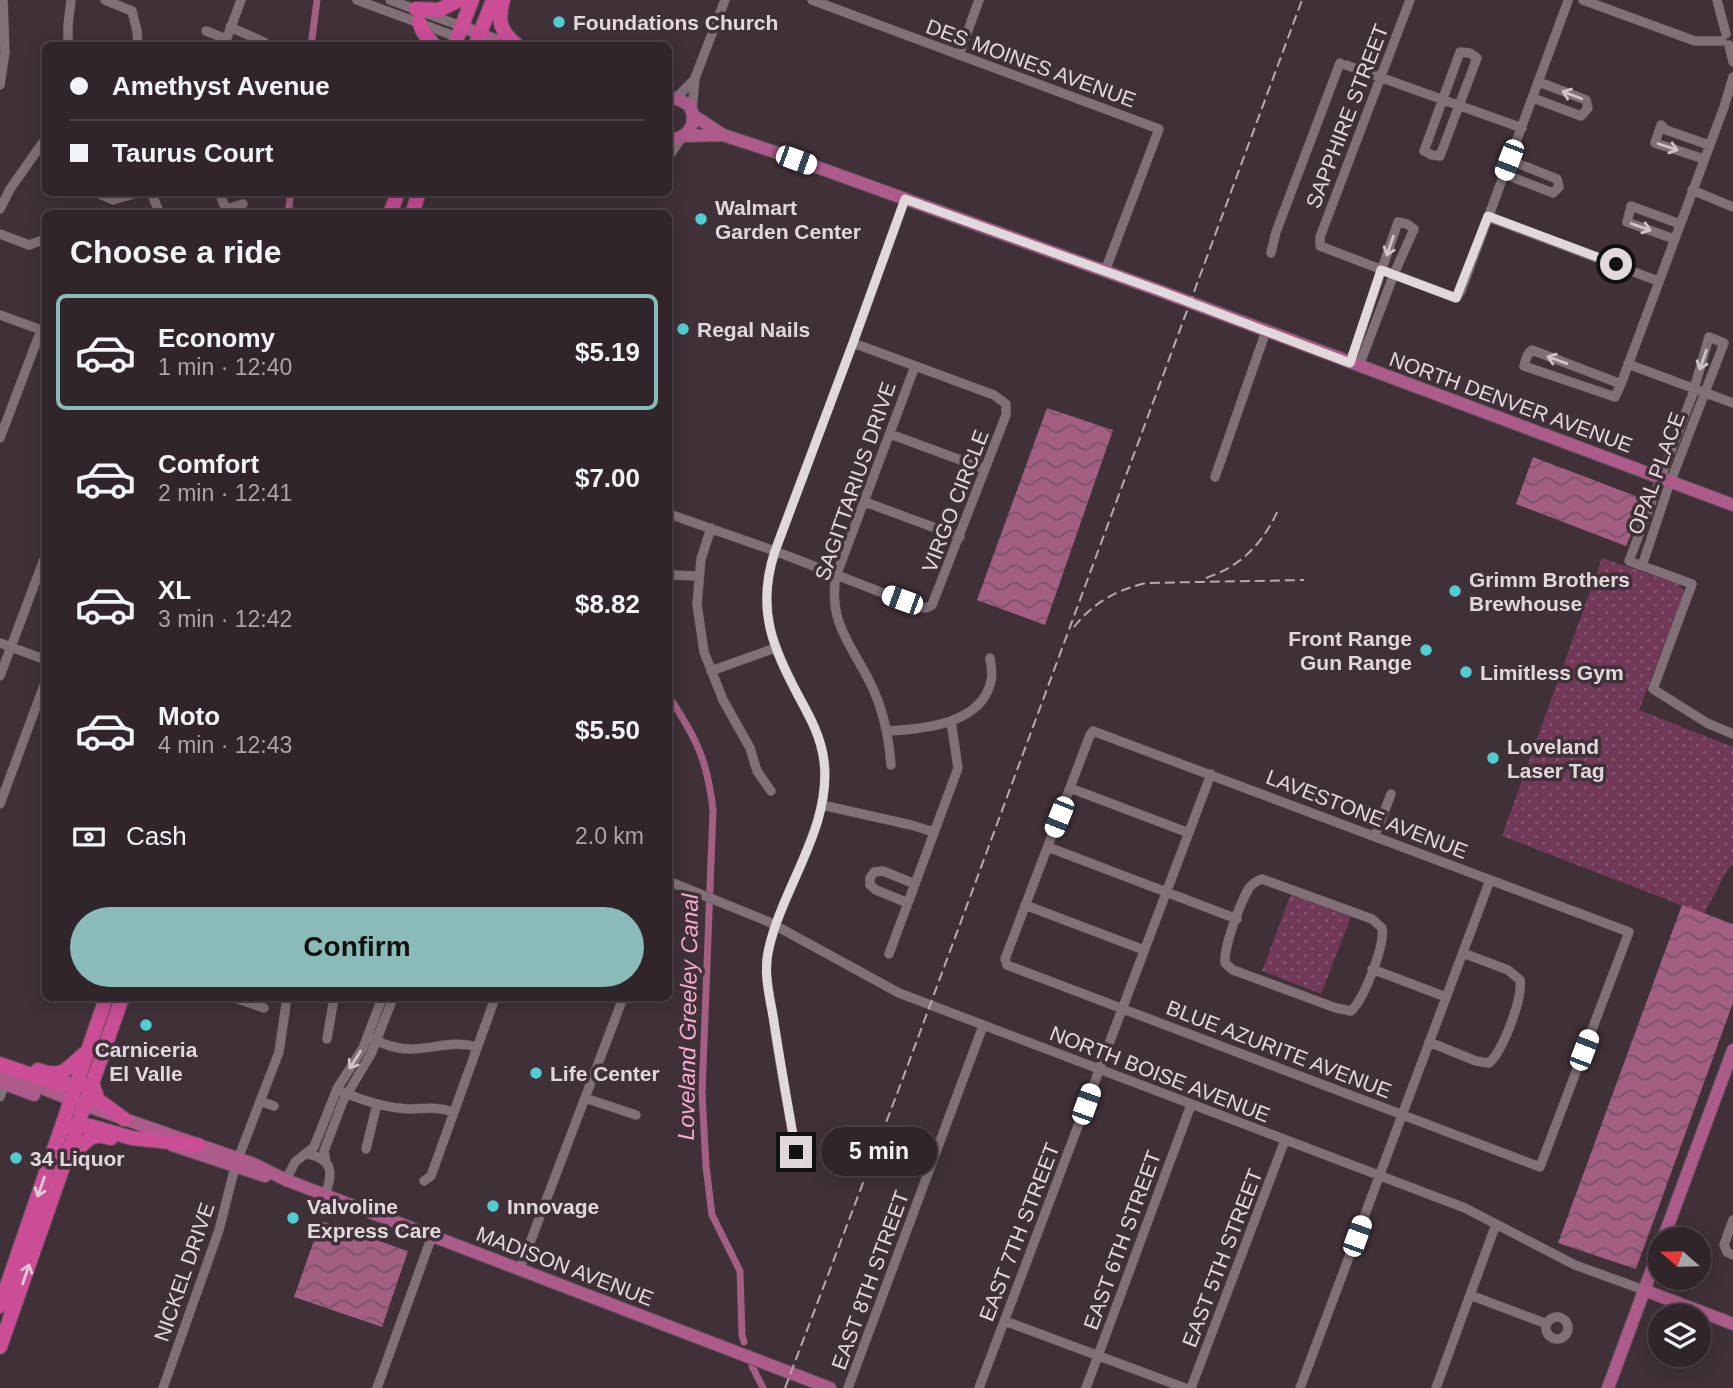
<!DOCTYPE html>
<html lang="en">
<head>
<meta charset="utf-8">
<style>
	body { margin:0; font-family:Arial,sans-serif; background:#382d33; color:#f1f3f6; height:100vh; display:flex; flex-direction:column; font-size:26px; white-space:nowrap }
	* { box-sizing:border-box; margin:0 }
	p { font-size:23px; color:#a8a5a9 }
	.icon { flex:none; width:38px; height:38px; fill:none; stroke:currentColor; stroke-width:2; stroke-linecap:round; stroke-linejoin:round }
	.map { position:relative; flex:1; overflow:hidden }
	.drawer { position:absolute; left:42px; top:210px; width:630px; height:791px; display:flex; flex-direction:column; background:#30252b; border-radius:10px; box-shadow:0 4px 18px #0003,0 0 0 2px #4b4247 }
	.drawer>* { flex:none }
	.hud { position:absolute; left:42px; top:42px; width:630px; height:154px; border-radius:10px; box-shadow:0 4px 18px #0003,0 0 0 2px #4b4247; display:grid; align-content:center; height:154px; padding:0 28px; background:#30252b }
	.needle { width:46px; rotate:290deg }
	.tools { position:absolute; left:1648px; top:1227px; display:grid; gap:14px }
	.tools a { display:grid; place-items:center; width:63px; height:63px; border-radius:50%; background:#30252b; box-shadow:0 4px 18px #0003,0 0 0 2px #4b4247; font-size:35px }
	.end { position:absolute; width:32px; height:32px; margin:-16px; border:9px solid #e1d8dc; background:#111; box-shadow:0 0 0 4px #111 }
	.from { border-radius:50% }
	.bubble { position:absolute; height:49px; border-radius:24px; background:#30252b; box-shadow:0 4px 18px #0003,0 0 0 2px #4b4247; font-size:23px; font-weight:800; line-height:49px; text-align:center }
	.car { position:absolute; width:21px; height:42px; margin:-21px -10px; border-radius:9px; box-shadow:0 0 5px 2px #0007; background:linear-gradient(#fff 24%,#345 0 40%,#fff 0 76%,#345 0 86%,#fff 0) }
	.hud b { display:flex; align-items:center; gap:24px; height:66px; font-size:26px }
	.hud b+b { border-top:2px solid #4b4247 }
	.hud i { width:18px; height:18px; background:#f1f3f6 }
	ul { padding:0; list-style:none }
	li { display:flex; align-items:center; gap:21px; height:116px; margin:0 14px 10px; padding:0 14px; border:4px solid transparent; border-radius:10px }
	li div { flex:1 }
	li b { display:block; font-size:26px }
	li em { font-style:normal; font-weight:800 }
	li.selected { border-color:#8bbbb9 }
	li>.icon { width:63px; height:63px; stroke-width:1.5 }
	h2 { padding:0 28px; font-size:32px; line-height:84px }
	.pay { display:flex; align-items:center; gap:18px; height:77px; padding:0 28px; font-size:26px }
	.pay p { margin-inline-start:auto }
	.action { display:flex; gap:14px; margin-top:auto; padding:14px 28px }
	.action a { flex:1; height:80px; border-radius:42px; background:#8bbbb9; color:#111; font-size:28px; font-weight:800; line-height:80px; text-align:center }
	.map>svg:first-child { display:block }
	.grass { fill:url(#grass-dots) }
	.water { fill:url(#water-waves) }
	.lines { fill:none; stroke-linecap:round; stroke-linejoin:round }
	.canal { stroke:#a25f82; stroke-width:7 }
	.minor-casing { stroke:#5b4e55; stroke-width:10 }
	.major-casing { stroke:#5b4e55; stroke-width:14 }
	.highway-casing { stroke:#5b4e55; stroke-width:16 }
	.minor { stroke:#817078; stroke-width:9 }
	.major { stroke:#ad5b8a; stroke-width:12 }
	.highway { stroke:#cb4d96; stroke-width:14 }
	.rail { stroke:#b5aaaf; stroke-width:2; stroke-dasharray:10 5; stroke-linecap:butt }
	.oneway { stroke:#cec3c8 }
	.oneway2 { stroke:#dfcad5 }
	.route { stroke:#e1d8dc; stroke-width:9 }
	.poi-dot { fill:#52ccd0; stroke:#403139; stroke-width:2.5 }
	.labels { text-anchor:middle; dominant-baseline:central; stroke-width:7; stroke-linejoin:round; paint-order:stroke }
	.poi-label { font-size:21px; font-weight:bold; fill:#e1d8dc; stroke:#403139; text-anchor:start }
	.street-label { font-size:21px; fill:#e1d8dc; stroke:#403139 }
	.water-label { font-size:23px; font-style:italic; fill:#f7aad1; stroke:#403139 }
</style>
</head>
<body>
<div class="map">
<svg width="1733" height="1388" viewBox="0 0 1733 1388">
	<defs>
		<pattern id="grass-dots" width="8" height="8" patternUnits="userSpaceOnUse" patternTransform="scale(1.75)"><rect width="8" height="8" fill="#713957"/><path d="M2 2h.1M6 6h.1" fill="none" stroke="#85556f" stroke-width="1.8" stroke-linecap="round"/></pattern>
		<pattern id="water-waves" width="16" height="10" patternUnits="userSpaceOnUse" patternTransform="scale(1.75)"><rect width="16" height="10" fill="#a25f82"/><path d="M0 5q4-4 8 0t8 0" fill="none" stroke="#7c5368"/></pattern>
	</defs>
	<rect width="100%" height="100%" fill="#403139"/>
	<path class="grass" d="M1602,558L1678,584L1683,589V595L1639,710L1733,747V864L1727,870L1704,914L1502,836Z
		M1291,894L1351,917L1321,994L1262,971Z"/>
	<path class="water" d="M1047,408L1113,430L1045,625L977,600Z
		M1533,457L1646,500L1626,546L1516,504Z
		M1682,905L1733,924V1003L1636,1269L1558,1243Z
		M321,1221L408,1251L382,1327L294,1297Z"/>
	<g class="lines">
		<path class="canal" d="M311,46L317,0
			M288,214L291,192
			M668,695C696,738 707,758 713,810L702,1093L706,1166L712,1215L740,1271L742,1335L744,1342
			M752,1366L763,1388"/>
		<defs>
			<path id="minor" d="M105,0L132,11L137,31L138,46
				M357,0L457,37
				M390,0L461,26
				M812,0L1159,129L1105,271
				M1410,0L1320,237V246L1456,298L1461,291L1568,1
				M1583,0L1695,41H1722
				M1717,0L1726,34
				M230,27L264,42
				M206,31L226,39
				M1729,45L1733,62
				M68,46V25L71,0
				M224,46L241,0
				M1460,52L1470,53L1477,58L1440,156L1432,155L1424,151Z
				M959,55L979,0
				M1346,65L1522,128
				M0,85L5,52L3,0
				M672,98L679,95L694,80
				M1533,98L1581,116L1588,108L1586,100L1539,82
				M692,111L695,78L725,0
				M668,158L682,137
				M1704,159L1655,143L1661,125L1666,130L1709,145
				M1504,174L1553,193L1559,187L1557,179L1509,160
				M1692,190L1733,207
				M95,192L113,200L140,192
				M151,192L160,214
				M219,192L228,214
				M0,209L10,189L46,138
				M227,209L243,204
				M1488,217L1658,281
				M0,234L29,245L40,241
				M1674,239L1627,222L1631,206L1680,224
				M1271,253L1276,232L1340,63
				M0,315L44,331
				M1350,363L1398,222L1407,224L1414,229L1394,274L1359,366
				M1628,364L1733,403
				M1621,384L1532,350C1527,353 1526,359 1524,366L1615,397L1621,384L1724,107L1733,77
				M890,434L985,469
				M0,438L41,330
				M1215,477L1266,331
				M865,502L960,537
				M672,515L775,551L919,607L926,608L932,605L1006,415V404L994,395L853,343
				M711,528L701,559L697,604L704,652L723,700L750,748L757,771L771,791
				M1642,566L1667,491L1724,343L1709,337L1692,396L1629,561L1692,584L1653,689L1707,723L1733,734
				M670,575L699,576
				M0,643L46,660
				M711,671L775,648
				M0,676L46,554
				M888,731C924,729 982,724 991,681C993,674 991,666 990,658
				M1093,731L1629,932L1540,1167L1007,965L1005,959L1090,735Z
				M891,765C889,739 885,716 874,691C856,650 827,625 836,576L915,366
				M1070,788L1189,833
				M0,804L46,680
				M822,805L911,825L934,832
				M1375,836L1391,794
				M1048,847L1237,919
				M1262,879L1372,919L1382,928C1385,946 1364,999 1351,1011L1336,1008L1233,970L1225,963C1224,945 1240,904 1249,888C1253,883 1256,881 1262,879Z
				M668,881L769,922L899,993L1465,1208L1575,1265L1644,1290
				M908,903L876,890L870,885V878L874,872L883,871L915,884
				M1025,905L1144,950
				M889,954L958,768L951,721
				M1372,969L1446,997
				M235,998L264,1008
				M327,1039L334,998
				M372,1039C384,1044 396,1049 410,1049C434,1049 453,1040 477,1047
				M1429,1042L1476,1061L1489,1063C1503,1051 1523,998 1520,980L1508,970L1463,953
				M343,1092C364,1101 386,1108 409,1109C425,1109 437,1106 453,1112
				M0,1097L5,1084
				M585,1098L636,1115
				M260,1101L274,1106
				M366,1149L377,1104
				M796,1152C788,1107 779,1061 773,1016C769,993 763,970 769,948C783,887 832,825 824,761C821,737 810,717 799,697C772,646 756,608 775,551L853,343L905,199
				M307,1154C334,1159 333,1174 325,1195
				M238,1159L279,1052L287,998
				M326,1163L324,1151L343,1101L371,1054L393,998
				M286,1180L295,1162L314,1147L337,1089L363,1048L382,998
				M424,1181L431,1176L495,998
				M1733,1220L1724,1245L1727,1252L1733,1255
				M520,1269L623,998
				M1470,1295L1547,1324
				M1546 1328a11 11 0 1 1 22 0a11 11 0 1 1-22 0Z
				M1005,1321L1185,1388
				M163,1388L219,1230L235,1167
				M377,1388L432,1236
				M848,1388L983,1026
				M979,1388L1211,774
				M1086,1388L1191,1105
				M1191,1388L1285,1140
				M1300,1388L1490,880
				M1436,1388L1496,1224"/>
			<path id="major" d="M461,26L508,46
				M668,99H678L689,105C699,123 688,140 668,139
				M693,115L723,135L778,153L1160,291L1733,505
				M684,136L722,135
				M0,1071L84,1105L254,1164L286,1180L830,1388
				M0,1082L34,1095
				M172,1145L265,1176
				M1663,1239L1733,1050
				M1644,1290L1733,1324
				M1608,1388L1661,1245"/>
			<path id="highway" d="M503,0C497,21 500,32 518,46
				M416,9L439,10L459,0
				M419,22L423,32L435,46
				M454,46L472,0
				M475,46L493,0
				M390,214L398,192
				M412,214L419,192
				M0,1064L58,1084H81
				M38,1070C64,1079 66,1069 84,1054
				M92,1083L98,1100L124,1119
				M70,1127L90,1126L132,1138L198,1145
				M70,1156C87,1144 86,1131 111,1138
				M0,1306L106,998
				M0,1347L122,998"/>
		</defs>
		<use href="#minor" class="minor-casing"/>
		<use href="#major" class="major-casing"/>
		<use href="#highway" class="highway-casing"/>
		<use href="#minor" class="minor"/>
		<use href="#major" class="major"/>
		<use href="#highway" class="highway"/>
		<path class="rail" d="M1206,578C1242,566 1264,542 1279,508
			M1074,627C1093,603 1116,590 1146,583L1304,580
			M785,1388L906,1070L1302,0"/>
	</g>
	<defs><path id="oneway-shaft" d="M-6 0H5M1.5-3L5.5 0L1.5 3" fill="none" stroke-width="1.6" stroke-linecap="round" stroke-linejoin="round" transform="scale(1.75)"/></defs>
	<g class="oneway">
		<use href="#oneway-shaft" transform="translate(1572 95) rotate(-159)"/>
		<use href="#oneway-shaft" transform="translate(1668 147) rotate(18)"/>
		<use href="#oneway-shaft" transform="translate(1641 227) rotate(19)"/>
		<use href="#oneway-shaft" transform="translate(1390 246) rotate(109)"/>
		<use href="#oneway-shaft" transform="translate(1557 360) rotate(-160)"/>
		<use href="#oneway-shaft" transform="translate(1703 360) rotate(109)"/>
		<use href="#oneway-shaft" transform="translate(355 1060) rotate(122)"/>
	</g>
	<g class="oneway2">
		<use href="#oneway-shaft" transform="translate(41 1187) rotate(109)"/>
		<use href="#oneway-shaft" transform="translate(26 1274) rotate(-71)"/>
	</g>
	<g class="lines">
		<path class="route" d="M796,1152C788,1107 780,1061 773,1016C769,994 763,970 769,948C783,886 832,827 824,761C821,737 810,717 799,697C772,646 756,609 775,551L853,343L905,199L1160,291L1350,363L1381,270L1456,298L1488,216L1616,264"/>
	</g>
	<g class="poi-dot">
		<circle cx="559" cy="22" r="7"/>
		<circle cx="701" cy="219" r="7"/>
		<circle cx="683" cy="329" r="7"/>
		<circle cx="1455" cy="591" r="7"/>
		<circle cx="1426" cy="650" r="7"/>
		<circle cx="1466" cy="672" r="7"/>
		<circle cx="1493" cy="758" r="7"/>
		<circle cx="146" cy="1025" r="7"/>
		<circle cx="536" cy="1073" r="7"/>
		<circle cx="16" cy="1158" r="7"/>
		<circle cx="493" cy="1206" r="7"/>
		<circle cx="293" cy="1218" r="7"/>
	</g>
	<g class="labels">
		<g class="poi-label">
			<text x="573" y="22">Foundations Church</text>
			<text x="715" y="207">Walmart<tspan x="715" dy="24">Garden Center</tspan></text>
			<text x="697" y="329">Regal Nails</text>
			<text x="1469" y="579">Grimm Brothers<tspan x="1469" dy="24">Brewhouse</tspan></text>
			<text x="1412" y="638" text-anchor="end">Front Range<tspan x="1412" dy="24">Gun Range</tspan></text>
			<text x="1480" y="672">Limitless Gym</text>
			<text x="1507" y="746">Loveland<tspan x="1507" dy="24">Laser Tag</tspan></text>
			<text x="146" y="1049" text-anchor="middle">Carniceria<tspan x="146" dy="24">El Valle</tspan></text>
			<text x="550" y="1073">Life Center</text>
			<text x="30" y="1158">34 Liquor</text>
			<text x="307" y="1206">Valvoline<tspan x="307" dy="24">Express Care</tspan></text>
			<text x="507" y="1206">Innovage</text>
		</g>
		<g class="street-label">
			<text transform="translate(1031 63) rotate(20)">DES MOINES AVENUE</text>
			<text transform="translate(1347 116) rotate(-69)">SAPPHIRE STREET</text>
			<text transform="translate(1511 402) rotate(20)">NORTH DENVER AVENUE</text>
			<text transform="translate(1656 473) rotate(-70)">OPAL PLACE</text>
			<text transform="translate(855 481) rotate(-71)">SAGITTARIUS DRIVE</text>
			<text transform="translate(955 501) rotate(-69)">VIRGO CIRCLE</text>
			<text transform="translate(1367 814) rotate(21)">LAVESTONE AVENUE</text>
			<text transform="translate(1279 1049) rotate(21)">BLUE AZURITE AVENUE</text>
			<text transform="translate(1160 1074) rotate(21)">NORTH BOISE AVENUE</text>
			<text transform="translate(1019 1232) rotate(-69)">EAST 7TH STREET</text>
			<text transform="translate(1122 1240) rotate(-70)">EAST 6TH STREET</text>
			<text transform="translate(1222 1258) rotate(-69)">EAST 5TH STREET</text>
			<text transform="translate(565 1266) rotate(21)">MADISON AVENUE</text>
			<text transform="translate(184 1272) rotate(-71)">NICKEL DRIVE</text>
			<text transform="translate(870 1280) rotate(-70)">EAST 8TH STREET</text>
		</g>
		<g class="water-label">
			<text transform="translate(688 1017) rotate(-89)">Loveland Greeley Canal</text>
		</g>
	</g>
</svg>
<div class="tools">
<a><svg class="needle" viewBox="-14 -14 28 28"><path d="M0-13l5 13h-10z" fill="#e53935"/><path d="M0 13l5-13h-10z" fill="#a8a5a9"/></svg></a>
<a><svg class="icon" aria-label="layers" viewBox="0 0 24 24"><path d="M12 4l9 5-9 5-9-5zM3 14l9 5 9-5"/></svg></a>
</div>
<i class="end from" style="left:1616px;top:264px"></i>
<i class="end" style="left:796px;top:1152px"></i>
<div class="bubble" style="left:821px;top:1127px;width:116px">5 min</div>
<i class="car" style="left:796px;top:160px;rotate:110deg"></i>
<i class="car" style="left:1509px;top:160px;rotate:201deg"></i>
<i class="car" style="left:902px;top:600px;rotate:290deg"></i>
<i class="car" style="left:1059px;top:817px;rotate:202deg"></i>
<i class="car" style="left:1584px;top:1050px;rotate:21deg"></i>
<i class="car" style="left:1086px;top:1104px;rotate:20deg"></i>
<i class="car" style="left:1357px;top:1236px;rotate:20deg"></i>
<div class="hud">
<b><i class="from"></i>Amethyst Avenue</b>
<b><i></i>Taurus Court</b>
</div>
<section class="drawer">
<h2>Choose a ride</h2>
<ul>
<li class="selected"><svg class="icon" aria-label="car" viewBox="0 0 24 24"><path d="M5 17H2v-5l4-1 3-4h7l3 4 3 1v5h-3M9 17h6M6 11h13"/><circle cx="7" cy="17" r="2"/><circle cx="17" cy="17" r="2"/></svg><div><b>Economy</b><p>1 min · 12:40</p></div><em>$5.19</em></li>
<li><svg class="icon" aria-label="car" viewBox="0 0 24 24"><path d="M5 17H2v-5l4-1 3-4h7l3 4 3 1v5h-3M9 17h6M6 11h13"/><circle cx="7" cy="17" r="2"/><circle cx="17" cy="17" r="2"/></svg><div><b>Comfort</b><p>2 min · 12:41</p></div><em>$7.00</em></li>
<li><svg class="icon" aria-label="car" viewBox="0 0 24 24"><path d="M5 17H2v-5l4-1 3-4h7l3 4 3 1v5h-3M9 17h6M6 11h13"/><circle cx="7" cy="17" r="2"/><circle cx="17" cy="17" r="2"/></svg><div><b>XL</b><p>3 min · 12:42</p></div><em>$8.82</em></li>
<li><svg class="icon" aria-label="car" viewBox="0 0 24 24"><path d="M5 17H2v-5l4-1 3-4h7l3 4 3 1v5h-3M9 17h6M6 11h13"/><circle cx="7" cy="17" r="2"/><circle cx="17" cy="17" r="2"/></svg><div><b>Moto</b><p>4 min · 12:43</p></div><em>$5.50</em></li>
</ul>
<div class="pay"><svg class="icon" aria-label="cash" viewBox="0 0 24 24"><path d="M3 7h18v10H3z"/><circle cx="12" cy="12" r="2"/></svg>Cash<p>2.0 km</p></div>
<div class="action"><a>Confirm</a></div>
</section>
</div>
</body>
</html>
